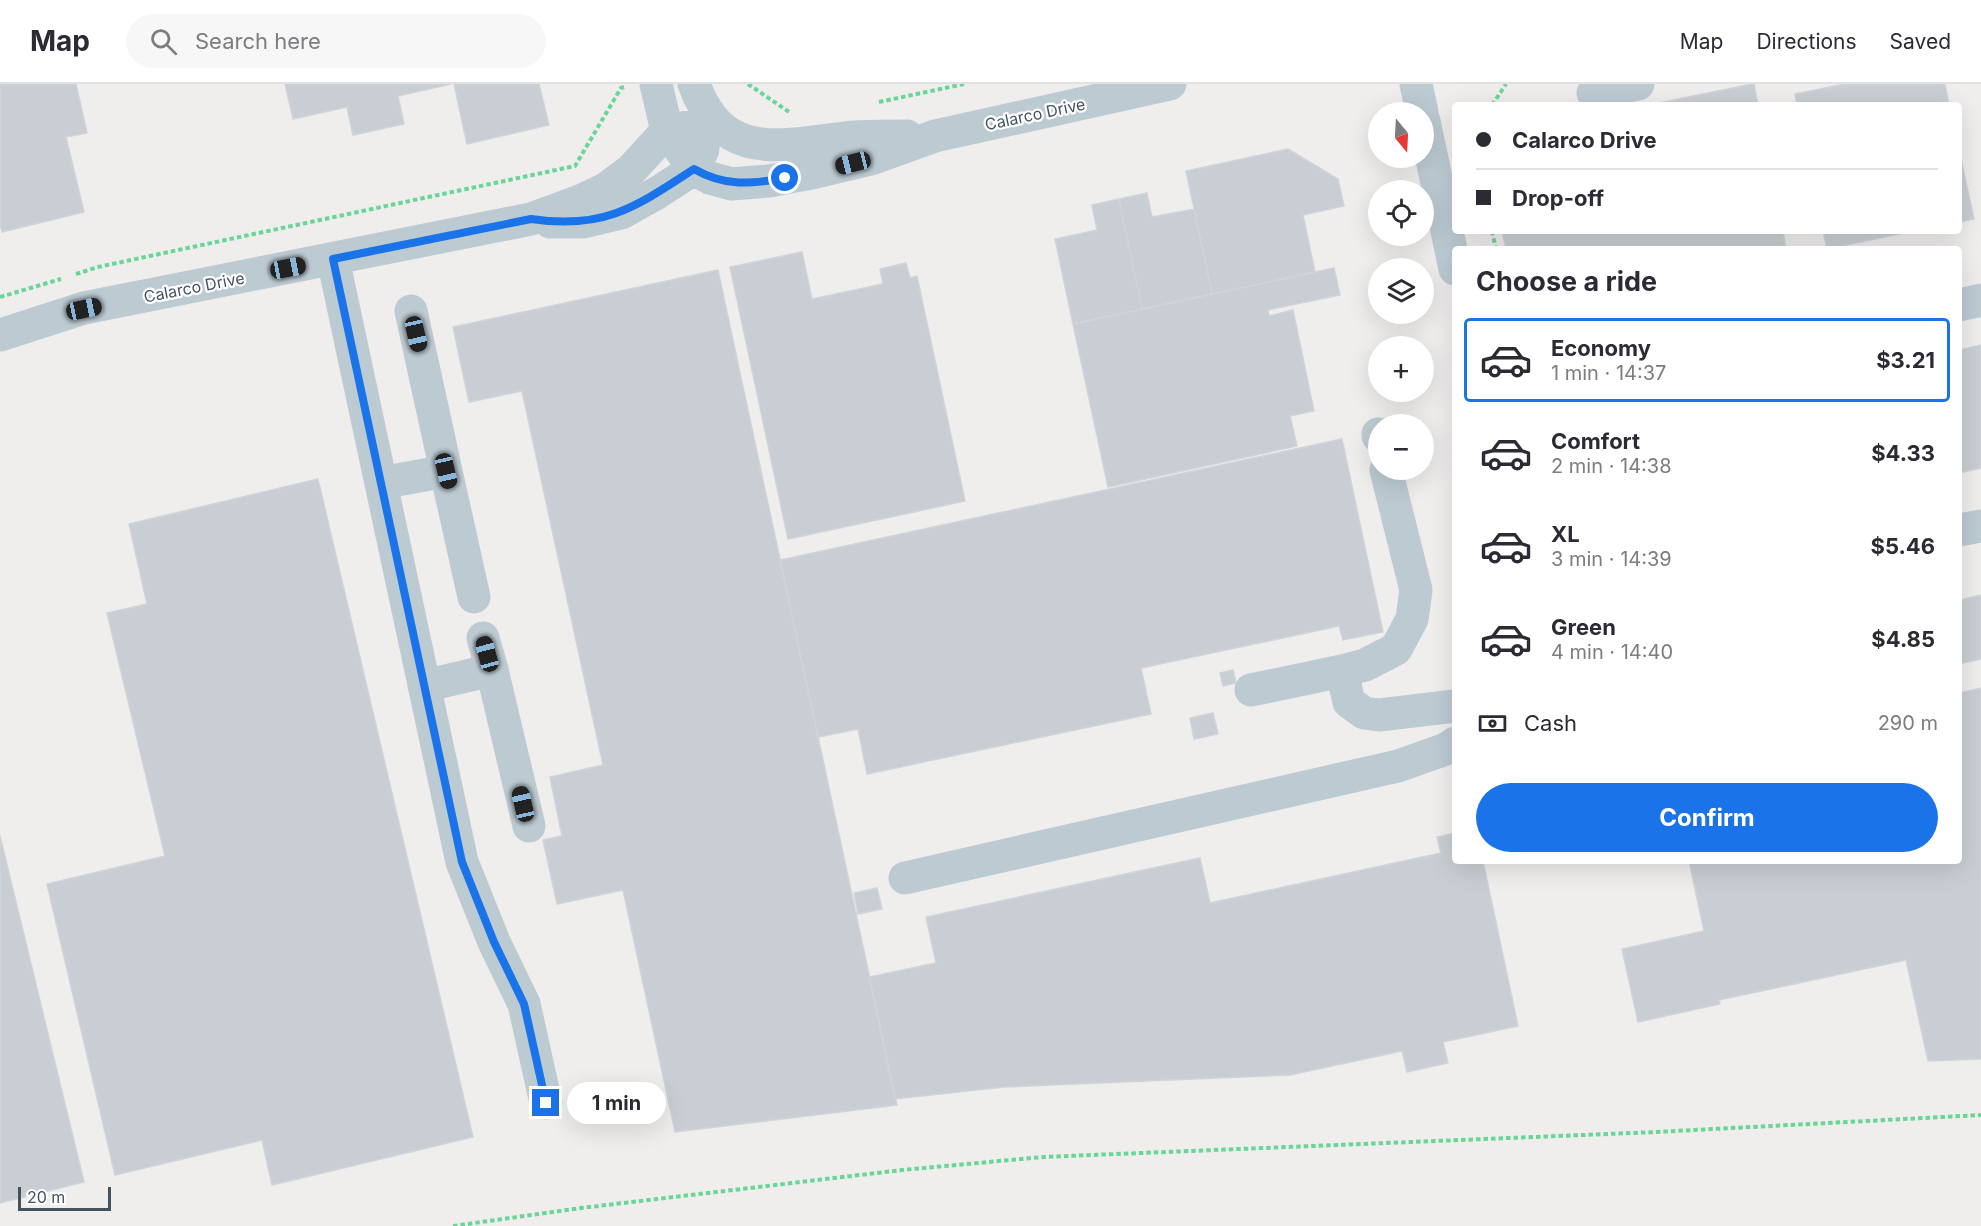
<!DOCTYPE html>
<html lang="en">
<head>
<meta charset="utf-8">
<style>
	body { margin:0; font-family:Inter,sans-serif; background:#f7f7f7; color:#2b2b33; height:100vh; display:flex; flex-direction:column; font-size:22px; white-space:nowrap }
	* { box-sizing:border-box; margin:0 }
	p { font-size:20px; color:#7c7c81 }
	.icon { flex:none; width:33px; height:33px; fill:none; stroke:currentColor; stroke-width:2; stroke-linecap:round; stroke-linejoin:round }
	.map { position:relative; flex:1; overflow:hidden }
	.details { position:absolute; left:1452px; top:162px; width:510px; height:618px; display:flex; flex-direction:column; background:#fff; border-radius:6px; box-shadow:0 6px 24px #0002 }
	.details>* { flex:none }
	.guide { position:absolute; left:1452px; top:18px; width:510px; height:132px; border-radius:6px; box-shadow:0 6px 24px #0002; display:grid; align-content:center; height:132px; padding:0 24px; background:#fff }
	.needle { width:39px; rotate:162deg }
	.buttons { position:absolute; left:1368px; top:18px; display:grid; gap:12px }
	.buttons a { display:grid; place-items:center; width:66px; height:66px; border-radius:50%; background:#fff; box-shadow:0 6px 24px #0002; font-size:30px }
	.scale { position:absolute; left:18px; bottom:15px; width:93px; box-sizing:border-box; padding-left:6px; border:3px solid #43535d; border-top:0; font-size:16px; line-height:21px; white-space:nowrap; color:#43535d; -webkit-text-stroke:4px #fff; paint-order:stroke }
	.end { position:absolute; width:27px; height:27px; margin:-14px; border:8px solid #1a73e8; background:#fff; box-shadow:0 0 0 3px #fff }
	.from { border-radius:50% }
	.bubble { position:absolute; height:42px; border-radius:21px; background:#fff; box-shadow:0 6px 24px #0002; font-size:20px; font-weight:700; line-height:42px; text-align:center }
	.car { position:absolute; width:18px; height:36px; margin:-18px -9px; border-radius:8px; box-shadow:0 0 4px 2px #0007; background:linear-gradient(#222 24%,#8ab4d8 0 40%,#222 0 76%,#8ab4d8 0 86%,#222 0) }
	.guide b { display:flex; align-items:center; gap:21px; height:57px; font-size:22px }
	.guide b+b { border-top:2px solid #e1e1e2 }
	.guide i { width:15px; height:15px; background:#2b2b33 }
	ul { padding:0; list-style:none }
	li { display:flex; align-items:center; gap:18px; height:84px; margin:0 12px 9px; padding:0 12px; border:3px solid transparent; border-radius:6px }
	li div { flex:1 }
	li b { display:block; font-size:22px }
	li em { font-style:normal; font-weight:700 }
	li.current { border-color:#1a73e8 }
	li>.icon { width:54px; height:54px; stroke-width:1.5 }
	h2 { padding:0 24px; font-size:27px; line-height:72px }
	.pay { display:flex; align-items:center; gap:15px; height:66px; padding:0 24px; font-size:22px }
	.pay p { margin-inline-start:auto }
	.cta { display:flex; gap:12px; margin-top:auto; padding:12px 24px }
	.cta a { flex:1; height:69px; border-radius:36px; background:#1a73e8; color:#fff; font-size:24px; font-weight:700; line-height:69px; text-align:center }
	header { display:flex; align-items:center; gap:36px; box-sizing:border-box; height:84px; padding:0 30px; background:#fff; border-bottom:2px solid #e1e1e2 }
	header strong { font-size:28px }
	nav { display:flex; gap:33px; margin-inline-start:auto; font-size:21px }
	.search { width:420px; height:54px; background:#f7f7f7; display:flex; align-items:center; gap:15px; box-sizing:border-box; padding:0 21px; border-radius:33px; color:#7c7c81; font-size:22px }
	.map>svg:first-child { display:block }
	.building { fill:#c8ced3; stroke:#d0d4da; stroke-width:1.5 }
	.lines { fill:none; stroke-linecap:round; stroke-linejoin:round }
	.path { stroke:#69d698; stroke-width:4; stroke-dasharray:4.5 3; stroke-linecap:butt }
	.minor { stroke:#bccad2; stroke-width:33 }
	.route { stroke:#1a73e8; stroke-width:8 }
	.labels { text-anchor:middle; dominant-baseline:central; stroke-width:4.5; stroke-linejoin:round; paint-order:stroke }
	.street-label { font-size:16px; fill:#43535d; stroke:#fff }
</style>
</head>
<body>
<header>
<strong>Map</strong>
<div class="search"><svg class="icon" aria-label="search" viewBox="0 0 24 24"><circle cx="10" cy="10" r="6"/><path d="M15 15l6 6"/></svg>Search here</div>
<nav><a>Map</a><a>Directions</a><a>Saved</a></nav>
</header>
<div class="map">
<svg width="1981" height="1142" viewBox="0 0 1981 1142">
	<rect width="100%" height="100%" fill="#f0eded"/>
	<path class="building" d="M0,0H76L87,49L66,53L84,128L2,148L0,140Z
		M285,0H451L398,12L404,40L353,51L347,23L293,35Z
		M454,0H539L549,41L467,60Z
		M1754,0L1758,21H1649L1752,0Z
		M1845,0H1945L1949,21H1797L1795,10Z
		M1288,65L1338,95L1344,122L1303,131L1315,188L1212,210L1186,87Z
		M1959,66L1974,135L1959,138Z
		M1147,109L1152,133L1194,125L1212,210L1142,225L1119,115Z
		M1119,115L1142,225L1073,240L1055,155L1097,146L1092,121Z
		M1502,147H1783L1786,165H1506Z
		M1823,147H1913L1827,165Z
		M802,168L812,215L883,200L880,185L906,179L910,194L917,192L965,417L788,455L730,183Z
		M1334,184L1340,211L1268,226L1269,232L1293,226L1314,327L1290,332L1297,362L1108,403L1073,240Z
		M718,186L897,1021L675,1048L623,806L557,820L543,756L562,752L550,693L603,681L522,307L469,318L453,243Z
		M1981,261V384L1959,389V266Z
		M1342,355L1383,548L1343,556L1339,542L1141,584L1151,630L867,690L858,645L818,653L780,476Z
		M318,395L473,1053L272,1101L262,1056L115,1091L47,800L165,772L107,529L147,520L129,440Z
		M1981,511V575L1959,580V516Z
		M1233,586L1236,599L1223,602L1220,589Z
		M1981,604V975L1928,977L1906,876L1719,916L1720,920L1638,938L1622,865L1704,847L1689,777H1959V609Z
		M1213,629L1218,650L1194,655L1190,634Z
		M1455,749V777H1483L1518,942L1443,958L1448,979L1407,988L1402,967L1290,991L1004,1003L895,1015L869,893L936,879L926,833L1200,774L1210,819L1441,769L1437,753Z
		M0,752L84,1098L0,1119Z
		M877,804L882,825L858,830L854,809Z"/>
	<g class="lines">
		<path class="path" d="M748,0L789,28
			M879,18L964,0
			M1492,21L1506,0
			M1492,147L1496,165
			M76,190L98,183L575,82L621,4L624,3
			M0,213L61,195
			M453,1142L581,1124L902,1086L1043,1073L1656,1048L1981,1031"/>
		<path class="minor" d="M656,0L667,47L694,85L710,94L732,100L769,97L816,88L871,75L935,52L1170,0
			M694,0C724,83 787,59 855,53C872,52 890,52 907,52
			M1416,0L1422,28
			M1593,9L1638,0
			M1424,37L1455,185
			M550,138H583L621,129L657,109L694,85L703,65
			M333,175L462,778L494,858L524,920L546,1019
			M1959,221L1981,216
			M0,251L84,224L531,135L580,117L607,104L631,86L667,47L714,38
			M1378,350V352
			M446,387L474,513
			M381,399L446,387L411,227
			M1959,446L1981,442
			M483,554L492,586
			M1342,587L1365,581L1396,565L1412,535L1416,506L1386,386
			M424,602L492,586L529,742
			M1251,606L1342,587L1349,618L1364,629L1379,631L1455,622
			M905,794L1398,682L1446,665L1455,659"/>
	</g>
	<g class="lines">
		<path class="route" d="M546,1019L524,920L494,858L462,778L333,175L531,135C604,146 636,123 694,85C725,103 751,100 785,94"/>
	</g>
	<g class="labels">
		<g class="street-label">
			<text transform="translate(1035 30) rotate(-12)">Calarco Drive</text>
			<text transform="translate(194 203) rotate(-11)">Calarco Drive</text>
		</g>
	</g>
</svg>
<div class="buttons">
<a><svg class="needle" viewBox="-14 -14 28 28"><path d="M0-13l5 13h-10z" fill="#e53935"/><path d="M0 13l5-13h-10z" fill="#7c7c81"/></svg></a>
<a><svg class="icon" aria-label="locate" viewBox="0 0 24 24"><circle cx="12" cy="12" r="6"/><path d="M12 2v4M12 18v4M2 12h4M18 12h4"/></svg></a>
<a><svg class="icon" aria-label="layers" viewBox="0 0 24 24"><path d="M12 4l9 5-9 5-9-5zM3 14l9 5 9-5"/></svg></a>
<a>+</a>
<a>−</a>
</div>
<div class="scale">20 m</div>
<i class="end from" style="left:785px;top:94px"></i>
<i class="end" style="left:546px;top:1019px"></i>
<div class="bubble" style="left:567px;top:998px;width:99px">1 min</div>
<i class="car" style="left:853px;top:79px;rotate:256deg"></i>
<i class="car" style="left:288px;top:184px;rotate:79deg"></i>
<i class="car" style="left:84px;top:225px;rotate:78deg"></i>
<i class="car" style="left:416px;top:250px;rotate:167deg"></i>
<i class="car" style="left:446px;top:387px;rotate:167deg"></i>
<i class="car" style="left:487px;top:570px;rotate:345deg"></i>
<i class="car" style="left:523px;top:720px;rotate:347deg"></i>
<div class="guide">
<b><i class="from"></i>Calarco Drive</b>
<b><i></i>Drop-off</b>
</div>
<section class="details">
<h2>Choose a ride</h2>
<ul>
<li class="current"><svg class="icon" aria-label="car" viewBox="0 0 24 24"><path d="M5 17H2v-5l4-1 3-4h7l3 4 3 1v5h-3M9 17h6M6 11h13"/><circle cx="7" cy="17" r="2"/><circle cx="17" cy="17" r="2"/></svg><div><b>Economy</b><p>1 min · 14:37</p></div><em>$3.21</em></li>
<li><svg class="icon" aria-label="car" viewBox="0 0 24 24"><path d="M5 17H2v-5l4-1 3-4h7l3 4 3 1v5h-3M9 17h6M6 11h13"/><circle cx="7" cy="17" r="2"/><circle cx="17" cy="17" r="2"/></svg><div><b>Comfort</b><p>2 min · 14:38</p></div><em>$4.33</em></li>
<li><svg class="icon" aria-label="car" viewBox="0 0 24 24"><path d="M5 17H2v-5l4-1 3-4h7l3 4 3 1v5h-3M9 17h6M6 11h13"/><circle cx="7" cy="17" r="2"/><circle cx="17" cy="17" r="2"/></svg><div><b>XL</b><p>3 min · 14:39</p></div><em>$5.46</em></li>
<li><svg class="icon" aria-label="car" viewBox="0 0 24 24"><path d="M5 17H2v-5l4-1 3-4h7l3 4 3 1v5h-3M9 17h6M6 11h13"/><circle cx="7" cy="17" r="2"/><circle cx="17" cy="17" r="2"/></svg><div><b>Green</b><p>4 min · 14:40</p></div><em>$4.85</em></li>
</ul>
<div class="pay"><svg class="icon" aria-label="cash" viewBox="0 0 24 24"><path d="M3 7h18v10H3z"/><circle cx="12" cy="12" r="2"/></svg>Cash<p>290 m</p></div>
<div class="cta"><a>Confirm</a></div>
</section>
</div>
</body>
</html>
